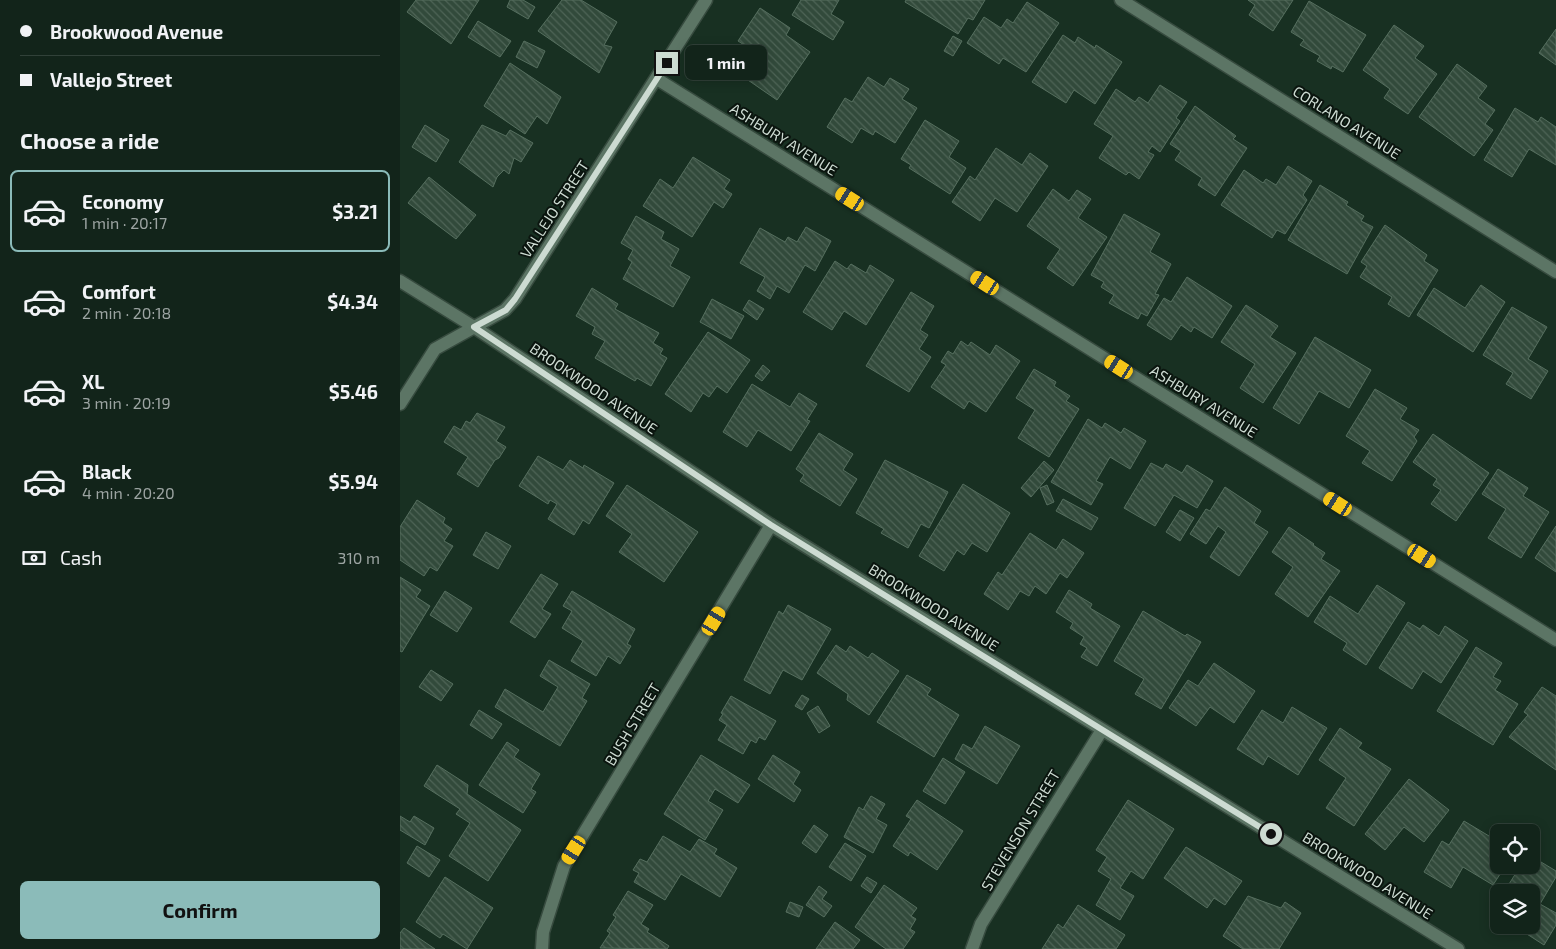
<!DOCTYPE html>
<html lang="en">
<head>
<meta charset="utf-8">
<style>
	body { margin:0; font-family:"Exo 2",sans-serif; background:#1b2c23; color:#f1f3f6; height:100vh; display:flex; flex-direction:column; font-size:19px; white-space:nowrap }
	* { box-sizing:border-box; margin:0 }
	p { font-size:16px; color:#9ca4a2 }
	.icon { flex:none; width:28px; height:28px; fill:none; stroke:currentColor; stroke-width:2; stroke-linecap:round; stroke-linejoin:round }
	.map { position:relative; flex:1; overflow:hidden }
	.side { display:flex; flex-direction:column; background:#12241a; width:400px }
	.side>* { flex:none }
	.top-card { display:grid; align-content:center; height:110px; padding:0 20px; background:#12241a }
	.tools { position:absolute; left:1090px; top:824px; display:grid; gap:10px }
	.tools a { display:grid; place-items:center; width:50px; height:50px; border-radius:8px; background:#12241a; box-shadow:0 2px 12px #0003,0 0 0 1px #314139; font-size:25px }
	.end { position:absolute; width:22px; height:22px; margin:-11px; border:6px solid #cddbd2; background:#111; box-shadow:0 0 0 2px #111 }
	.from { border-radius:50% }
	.bubble { position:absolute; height:35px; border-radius:8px; background:#12241a; box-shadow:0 2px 12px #0003,0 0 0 1px #314139; font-size:16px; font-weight:700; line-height:35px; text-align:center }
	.car { position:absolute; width:15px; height:30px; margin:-15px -8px; border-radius:6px; box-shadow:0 0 4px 1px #0007; background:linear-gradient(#f5c518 24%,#345 0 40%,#f5c518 0 76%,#345 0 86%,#f5c518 0) }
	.top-card b { display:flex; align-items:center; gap:18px; height:48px; font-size:19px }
	.top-card b+b { border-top:1px solid #314139 }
	.top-card i { width:12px; height:12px; background:#f1f3f6 }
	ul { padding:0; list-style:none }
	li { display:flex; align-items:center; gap:15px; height:82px; margin:0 10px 8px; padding:0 10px; border:2px solid transparent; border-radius:8px }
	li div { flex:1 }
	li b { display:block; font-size:19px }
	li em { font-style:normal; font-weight:700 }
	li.selected { border-color:#8bbbb9 }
	li>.icon { width:45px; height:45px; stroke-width:1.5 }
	h2 { padding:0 20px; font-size:22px; line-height:60px }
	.pay { display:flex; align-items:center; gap:12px; height:55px; padding:0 20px; font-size:19px }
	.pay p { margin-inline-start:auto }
	.button { display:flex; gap:10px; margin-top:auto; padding:10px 20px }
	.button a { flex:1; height:58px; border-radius:8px; background:#8bbbb9; color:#111; font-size:20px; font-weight:700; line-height:58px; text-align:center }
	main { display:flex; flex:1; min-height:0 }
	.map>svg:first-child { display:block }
	.building { fill:url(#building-back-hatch); stroke:#566f5f }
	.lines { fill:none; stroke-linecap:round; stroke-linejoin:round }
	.street-casing { stroke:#374b3f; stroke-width:15 }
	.secondary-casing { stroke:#374b3f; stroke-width:15 }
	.street { stroke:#5c7565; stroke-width:12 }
	.secondary { stroke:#5c7565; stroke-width:12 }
	.route { stroke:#cddbd2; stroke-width:6 }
	.labels { text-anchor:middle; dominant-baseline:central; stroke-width:4; stroke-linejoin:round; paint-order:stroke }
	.street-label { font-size:15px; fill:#cddbd2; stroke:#0b150f }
</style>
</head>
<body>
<main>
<section class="side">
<div class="top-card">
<b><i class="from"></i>Brookwood Avenue</b>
<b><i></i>Vallejo Street</b>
</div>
<h2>Choose a ride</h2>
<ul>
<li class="selected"><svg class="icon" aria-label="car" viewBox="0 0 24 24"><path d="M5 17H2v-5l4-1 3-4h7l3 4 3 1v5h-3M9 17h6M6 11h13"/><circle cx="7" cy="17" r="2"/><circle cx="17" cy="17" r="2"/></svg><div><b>Economy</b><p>1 min · 20:17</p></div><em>$3.21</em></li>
<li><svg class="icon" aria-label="car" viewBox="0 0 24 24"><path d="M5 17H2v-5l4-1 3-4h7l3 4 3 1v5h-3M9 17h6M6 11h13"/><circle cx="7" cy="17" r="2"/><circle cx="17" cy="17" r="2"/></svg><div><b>Comfort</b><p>2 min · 20:18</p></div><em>$4.34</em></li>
<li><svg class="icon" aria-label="car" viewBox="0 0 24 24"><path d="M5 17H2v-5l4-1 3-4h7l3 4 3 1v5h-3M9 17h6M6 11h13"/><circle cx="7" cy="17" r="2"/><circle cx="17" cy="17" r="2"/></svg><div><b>XL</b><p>3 min · 20:19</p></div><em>$5.46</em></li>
<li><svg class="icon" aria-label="car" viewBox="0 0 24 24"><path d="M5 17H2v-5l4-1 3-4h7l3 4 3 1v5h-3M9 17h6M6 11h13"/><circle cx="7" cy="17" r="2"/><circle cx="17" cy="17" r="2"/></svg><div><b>Black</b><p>4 min · 20:20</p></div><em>$5.94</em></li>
</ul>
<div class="pay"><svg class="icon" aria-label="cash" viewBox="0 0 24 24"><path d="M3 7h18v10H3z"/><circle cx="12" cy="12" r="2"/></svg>Cash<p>310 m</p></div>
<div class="button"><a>Confirm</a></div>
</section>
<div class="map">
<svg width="1156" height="949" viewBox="0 0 1156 949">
	<defs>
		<pattern id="building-back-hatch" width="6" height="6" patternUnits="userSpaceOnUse" patternTransform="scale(1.25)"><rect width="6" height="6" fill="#324a3b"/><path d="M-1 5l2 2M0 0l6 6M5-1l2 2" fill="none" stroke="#4e6456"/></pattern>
	</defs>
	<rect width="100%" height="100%" fill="#183022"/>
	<path class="building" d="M16,0H79L51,44L7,12Z
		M110,0H123L135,7L128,19L107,7Z
		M162,0H181L217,22L204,45L212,47L199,73L138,31Z
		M401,0H439L431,14L444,22L433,40L392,15Z
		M506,0H585L573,20L568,18L558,34L505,2Z
		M848,0H893L873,31L849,15L855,5Z
		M909,1L966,35L943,72L932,66L931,69L917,61L920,56L900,45L904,40L891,32Z
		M627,2L659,23L626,72L603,58L599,64L567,43L584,17L601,28L607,19L613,23Z
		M360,8L390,28L386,35L410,52L377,100L345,78L360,55L338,41Z
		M78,21L111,41L100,57L68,37Z
		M994,25L1024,46L1015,58L1037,74L1008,114L984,98L990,89L963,70Z
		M1156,29V65L1139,53Z
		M663,35L675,43L678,37L695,48L696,45L722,62L695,104L674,90L666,103L632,82Z
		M553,36L562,41L553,56L544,51Z
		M124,41L145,51L137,68L116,57Z
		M110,63L161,97L147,124L137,116L125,134L84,106Z
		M1057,64L1087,86L1078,98L1095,110L1085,124L1093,130L1074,156L1019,117Z
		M468,77L484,87L490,78L509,89L502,99L517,108L495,143L475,131L473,135L461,128L452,143L427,127L445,98L452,102Z
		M760,85L787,102L776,118L780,121L760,152L752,146L748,152L754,155L739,179L729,172L726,175L699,158L713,136L694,124L716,89L735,102L739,97L748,103Z
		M795,106L836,136L833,139L847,148L815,196L798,185L802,178L775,160L781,151L770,144Z
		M1115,108L1138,122L1141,117L1156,127V165L1129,149L1112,177L1084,160Z
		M525,120L559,141L549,157L566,168L550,194L509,168L511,165L501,159Z
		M25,125L49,140L36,162L12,147Z
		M82,125L106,136L110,130L133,143L121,162L114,158L109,174L104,170L97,177L93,187L59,162Z
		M596,148L622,165L630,153L648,166L617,212L595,198L580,221L552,202L570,176L575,180Z
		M293,157L330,180L324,189L332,194L323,208L314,202L292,237L243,206L260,179L273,188Z
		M888,166L912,181L903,195L907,200L885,234L877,230L872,238L821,205L844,170L863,183L866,179L876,185Z
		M29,177L76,215L56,239L8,203Z
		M920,185L948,202L946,205L964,216L961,221L973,227L947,274L888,240Z
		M653,189L669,201L677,190L691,199L678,218L707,237L673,286L647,268L660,249L627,226Z
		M724,214L760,234L750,252L771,264L755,294L759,295L747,316L741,313L738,319L709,303L714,295L701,287L704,282L691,275Z
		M236,216L264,232L261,239L279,249L270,266L290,277L273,307L223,279L232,262L228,259L233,250L221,243Z
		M985,225L1027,255L1024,261L1038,270L1009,317L988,304L992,297L960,277L967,266L961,262Z
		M406,227L431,241L415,271L405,265L389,293L377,286L370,299L357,291L365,277L340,263L360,228L385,242L388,237L397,242Z
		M435,261L447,269L451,264L466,273L470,265L494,280L466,325L444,311L432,330L403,312Z
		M787,277L832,306L812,338L794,327L791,332L781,325L771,340L747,325L764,298L771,302Z
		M1081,285L1105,302L1073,352L1017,315L1034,288L1065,308Z
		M192,288L218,304L215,309L259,333L253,343L263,349L260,354L267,358L251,386L237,378L235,381L195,358L205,341L192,334L195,327L176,316Z
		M511,292L534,306L520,330L528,335L519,349L531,357L509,392L466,366Z
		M312,299L344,316L331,339L300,322Z
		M349,300L364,309L357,320L343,310Z
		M846,305L878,326L870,337L896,353L863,403L840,388L855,364L821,342Z
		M1112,307L1147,327L1128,359L1148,371L1131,399L1106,384L1113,373L1083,355Z
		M308,332L350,360L327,393L317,386L309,397L303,393L291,412L265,394Z
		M915,337L971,370L949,408L919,391L899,424L873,408Z
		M561,341L568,346L571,342L590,355L596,345L620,361L586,412L569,401L564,409L531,387L546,365L541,362L548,351L553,354Z
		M363,365L370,371L362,381L355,376Z
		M634,369L656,382L654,386L670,396L666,401L679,409L649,457L618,438L635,410L616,398Z
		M352,384L390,407L399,393L417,404L407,420L410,421L391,451L358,430L347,447L323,432Z
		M975,389L1007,408L1000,419L1019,430L1014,437L1017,441L992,481L962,463L970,451L946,436Z
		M77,413L105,427L96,441L106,447L99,458L95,460L78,487L57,474L68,457L44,442L54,426L61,430L66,421L70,423Z
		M688,419L702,428L705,423L721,433L724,428L746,441L730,469L710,457L696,481L703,484L691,505L651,482Z
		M419,433L453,454L443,470L457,479L440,506L400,481L404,475L396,469Z
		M1033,434L1089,473L1056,521L1031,504L1041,490L1033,485L1037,479L1013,462Z
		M138,456L163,470L170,460L183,468L184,465L214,483L189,524L183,520L174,535L148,519L157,504L150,500L148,504L119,486Z
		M485,460L548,492L529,528L521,524L508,548L481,533L484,529L456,513Z
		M644,461L654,470L631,497L621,488Z
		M751,463L763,469L766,464L782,473L787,465L813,481L797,508L774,495L755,526L724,508Z
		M1098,469L1128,488L1123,496L1149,512L1121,558L1088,538L1106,509L1082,494Z
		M563,484L610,513L587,552L572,543L564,555L557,550L544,571L519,556Z
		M227,485L298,532L264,582L219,552L232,534L206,516Z
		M647,485L654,502L647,505L640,488Z
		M825,487L861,511L854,523L868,532L839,576L810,557L826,532L818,526L806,544L790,534L806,509L810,511Z
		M663,499L698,518L691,530L656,511Z
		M17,500L45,518L43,523L52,529L44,541L53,546L37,571L30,567L24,576L0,560V527Z
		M780,510L794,518L780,541L766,532Z
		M1156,526V572L1135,558Z
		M889,527L914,544L913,545L925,553L921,559L940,571L908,617L875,594L893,567L872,552Z
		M86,532L111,546L98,569L73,555Z
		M630,533L656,550L663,539L684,553L667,578L660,573L646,594L635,586L629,596L620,591L608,610L584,594L598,572L602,575Z
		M141,574L158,584L142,609L151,614L135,638L110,622Z
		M0,577L21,590L16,597L30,606L2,652L0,651Z
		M977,585L1005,603L966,665L943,650L947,643L914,622L930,596L958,614Z
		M669,590L692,604L690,608L720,626L697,666L681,657L687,648L680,644L684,637L670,628L673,623L656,612Z
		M45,591L72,608L57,632L30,615Z
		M172,591L235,629L227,644L231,646L220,664L208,656L196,676L171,661L183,641L162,628L172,611L163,606Z
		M388,605L431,629L402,680L383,670L370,694L344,680L379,611L383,614Z
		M743,611L785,636L787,634L801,642L761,709L735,694L744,679L714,661Z
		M1008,622L1020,629L1023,625L1039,636L1045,626L1068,641L1041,683L1023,671L1012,689L979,668Z
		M436,645L446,652L450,646L468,658L472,653L499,671L469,715L447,700L448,694L417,673Z
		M1076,647L1102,663L1093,677L1101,681L1095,690L1118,704L1093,745L1037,711Z
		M149,660L190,684L182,698L187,701L160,746L95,707L105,689L143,712L158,687L140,676Z
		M814,663L855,691L834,723L810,707L796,726L769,708L788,680L798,686Z
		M31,670L53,684L41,701L19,687Z
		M507,675L531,689L527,695L559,715L534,757L477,722Z
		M1142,687L1156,696V770L1109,737L1128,715L1124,712Z
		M402,695L409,699L402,710L395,706Z
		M331,696L376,721L365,740L359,737L356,743L351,740L343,754L318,740L327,725L319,720L323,714L321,713Z
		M418,706L430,726L419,733L407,713Z
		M892,707L927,728L898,775L868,756L863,765L837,749L862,710L883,723Z
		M79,710L102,724L92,739L70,725Z
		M585,726L620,746L597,784L555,759L563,744L572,749Z
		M940,728L962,743L958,748L991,769L954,826L926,808L946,778L919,760Z
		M107,742L119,750L114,757L140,774L131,789L136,792L123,813L79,785Z
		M301,755L350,785L338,803L315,789L308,801L323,810L305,840L264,814Z
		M373,755L400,772L393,784L401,790L394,802L358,779Z
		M543,758L565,772L545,804L523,791Z
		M37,765L68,785L67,794L121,830L88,881L49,856L70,823L56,814L60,809L24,786Z
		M1009,779L1049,810L1024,842L1004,827L985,850L965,834Z
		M471,796L485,804L476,819L487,825L473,853L444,837L459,807L463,810Z
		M517,800L563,831L537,870L510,852L508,856L493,846L511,819L506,816Z
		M728,800L774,829L743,879L731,871L720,888L734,896L720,920L696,905L711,879L698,871L707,857L696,850Z
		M0,816L10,822L14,816L34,828L25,845L0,830Z
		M1064,821L1099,842V865H1106L1093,885L1063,867L1051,888L1024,872L1042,841L1049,845Z
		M414,825L428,835L416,853L402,843Z
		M263,836L290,852L299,839L317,849L314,854L337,868L320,897L281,874L265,900L234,882L239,873L233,870L240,859L247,862Z
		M445,843L466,856L451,881L429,867Z
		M17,846L40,860L29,877L7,863Z
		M786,847L842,881L825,905L814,898L807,908L764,878Z
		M1131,856L1156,871V877L1140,904L1156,913V925L1144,945L1119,929L1121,925H1131V892H1104L1121,865H1131Z
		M45,877L93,908L67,949L43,934L40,938L16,922Z
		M467,877L477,883L471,893L461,886Z
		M484,885L517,908L511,916L516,919L510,929L515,932L503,949H486L455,927Z
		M419,886L427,892L422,899L432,906L424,917L406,905Z
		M228,891L253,905L241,924L249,929L247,932L269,946L267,949L200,948L210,933L207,931L216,917L213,915Z
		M848,896L881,908L885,902L901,913L879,949H843L823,936Z
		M390,902L403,907L399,917L386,912Z
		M678,905L725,935L716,949H642L658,924L663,928Z
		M435,922L460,940L453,949H416Z
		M4,928L35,949H0V933Z"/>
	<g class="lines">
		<defs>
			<path id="street" d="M721,0L1156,272
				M257,79L1156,640
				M0,404L35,349L105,310L115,299L306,0
				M142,949L143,932L164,866L371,525
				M572,949L581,924L702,730"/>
			<path id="secondary" d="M0,281L74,327L371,525L1058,949"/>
		</defs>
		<use href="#street" class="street-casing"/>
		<use href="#secondary" class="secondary-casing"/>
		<use href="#street" class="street"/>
		<use href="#secondary" class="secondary"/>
	</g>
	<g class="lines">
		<path class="route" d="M267,63L115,299L106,310L74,327L371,525L871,834"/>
	</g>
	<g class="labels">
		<g class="street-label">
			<text transform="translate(947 122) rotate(32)">CORLANO AVENUE</text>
			<text transform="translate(384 139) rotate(32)">ASHBURY AVENUE</text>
			<text transform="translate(154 209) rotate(-57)">VALLEJO STREET</text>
			<text transform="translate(194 388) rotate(34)">BROOKWOOD AVENUE</text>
			<text transform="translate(804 401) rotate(32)">ASHBURY AVENUE</text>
			<text transform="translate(534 607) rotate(32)">BROOKWOOD AVENUE</text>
			<text transform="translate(232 724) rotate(-59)">BUSH STREET</text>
			<text transform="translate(620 830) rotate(-59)">STEVENSON STREET</text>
			<text transform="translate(968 875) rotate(32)">BROOKWOOD AVENUE</text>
		</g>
	</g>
</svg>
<div class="tools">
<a><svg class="icon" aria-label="locate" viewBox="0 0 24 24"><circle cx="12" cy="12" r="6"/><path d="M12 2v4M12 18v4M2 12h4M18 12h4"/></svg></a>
<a><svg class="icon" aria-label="layers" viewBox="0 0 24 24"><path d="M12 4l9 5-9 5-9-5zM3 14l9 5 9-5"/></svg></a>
</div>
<i class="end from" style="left:871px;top:834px"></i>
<i class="end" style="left:267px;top:63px"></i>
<div class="bubble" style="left:285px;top:45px;width:82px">1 min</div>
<i class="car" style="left:450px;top:199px;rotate:302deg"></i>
<i class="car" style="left:585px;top:283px;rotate:302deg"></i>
<i class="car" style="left:719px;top:367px;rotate:302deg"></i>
<i class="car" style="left:938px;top:504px;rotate:302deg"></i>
<i class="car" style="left:1022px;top:556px;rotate:122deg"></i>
<i class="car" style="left:314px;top:621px;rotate:31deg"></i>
<i class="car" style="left:174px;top:850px;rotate:212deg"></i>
</div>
</main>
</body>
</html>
